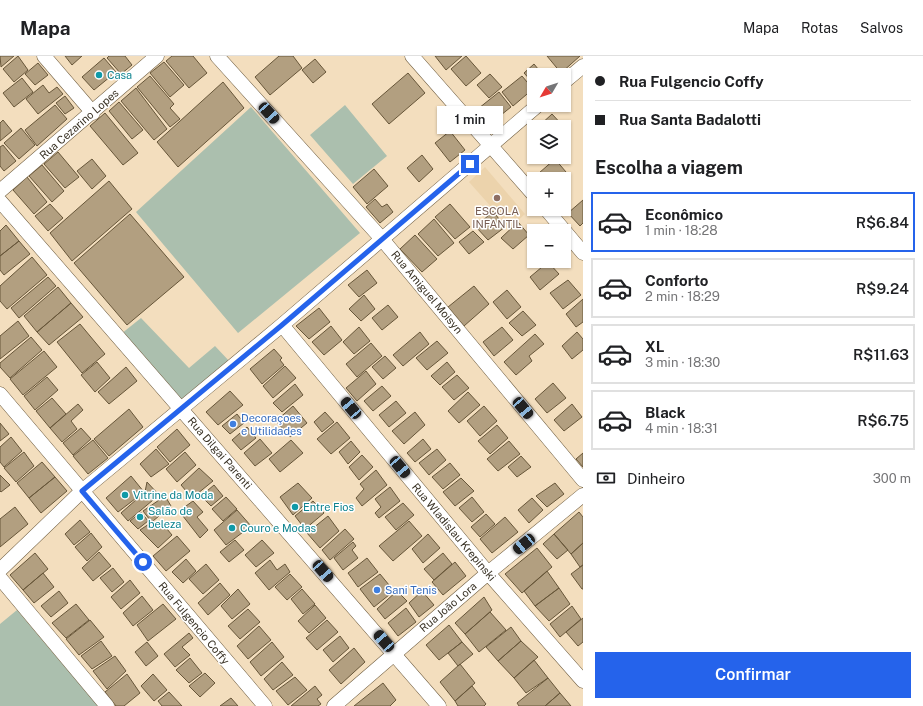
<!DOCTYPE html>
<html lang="pt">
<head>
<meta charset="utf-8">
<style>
	body { margin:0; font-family:"Public Sans",sans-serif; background:#f2f2f2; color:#202124; height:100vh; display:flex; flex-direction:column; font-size:15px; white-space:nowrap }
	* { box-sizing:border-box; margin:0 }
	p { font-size:13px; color:#757577 }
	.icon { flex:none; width:22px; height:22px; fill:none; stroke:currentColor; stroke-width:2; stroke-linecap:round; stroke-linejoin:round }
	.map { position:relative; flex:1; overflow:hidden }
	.sheet { display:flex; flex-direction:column; background:#fff; width:340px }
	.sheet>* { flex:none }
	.top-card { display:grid; align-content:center; height:88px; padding:0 12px; background:#fff }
	.needle { width:26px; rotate:231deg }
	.fabs { position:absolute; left:527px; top:12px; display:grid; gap:8px }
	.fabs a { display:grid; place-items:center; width:44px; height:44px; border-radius:0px; background:#fff; box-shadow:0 1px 3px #0004; font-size:20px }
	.end { position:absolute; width:18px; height:18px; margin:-9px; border:5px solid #2563eb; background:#fff; box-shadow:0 0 0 2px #fff }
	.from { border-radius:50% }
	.bubble { position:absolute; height:28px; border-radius:0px; background:#fff; box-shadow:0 1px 3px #0004; font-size:13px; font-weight:600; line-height:28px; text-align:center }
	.car { position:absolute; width:12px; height:24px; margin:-12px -6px; border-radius:5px; box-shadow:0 0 3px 1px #0007; background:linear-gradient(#222 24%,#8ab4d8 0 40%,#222 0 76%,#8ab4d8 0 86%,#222 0) }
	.top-card b { display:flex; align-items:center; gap:14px; height:38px; font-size:15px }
	.top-card b+b { border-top:1px solid #e0e0e0 }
	.top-card i { width:10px; height:10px; background:#202124 }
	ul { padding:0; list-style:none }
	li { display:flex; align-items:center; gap:12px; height:60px; margin:0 8px 6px; padding:0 4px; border:2px solid #e0e0e0; border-radius:0px }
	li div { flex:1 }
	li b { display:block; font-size:15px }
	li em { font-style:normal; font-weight:600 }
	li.active { border-color:#2563eb }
	li>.icon { width:36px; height:36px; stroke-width:1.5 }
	h2 { padding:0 12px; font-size:18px; line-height:48px }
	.pay { display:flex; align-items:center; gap:10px; height:44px; padding:0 12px; font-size:15px }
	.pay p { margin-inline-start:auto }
	.primary-button { display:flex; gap:8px; margin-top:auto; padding:8px 12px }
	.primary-button a { flex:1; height:46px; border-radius:0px; background:#2563eb; color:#fff; font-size:16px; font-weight:600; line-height:46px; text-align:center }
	header { display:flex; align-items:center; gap:24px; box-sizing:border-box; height:56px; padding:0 20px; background:#fff; border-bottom:1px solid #e0e0e0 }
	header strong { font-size:19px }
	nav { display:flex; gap:22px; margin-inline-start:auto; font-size:14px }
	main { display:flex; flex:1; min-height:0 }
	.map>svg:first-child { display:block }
	.built { fill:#ecd3ac }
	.green { fill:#abbfae }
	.building { fill:#b29f80; stroke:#675639 }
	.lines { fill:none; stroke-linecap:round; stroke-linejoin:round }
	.minor-casing { stroke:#715f42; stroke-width:15 }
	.minor { stroke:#fff; stroke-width:14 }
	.route { stroke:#2563eb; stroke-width:5 }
	.culture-dot { fill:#0f9aa8; stroke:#fff; stroke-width:1.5 }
	.education-dot { fill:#8d6e63; stroke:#fff; stroke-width:1.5 }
	.shop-dot { fill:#3f7fe0; stroke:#fff; stroke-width:1.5 }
	.labels { text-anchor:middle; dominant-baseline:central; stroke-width:3; stroke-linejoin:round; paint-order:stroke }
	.culture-label { font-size:11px; fill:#0d838f; stroke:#fff; text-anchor:start }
	.street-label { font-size:11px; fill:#393225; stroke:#fff }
	.education-label { font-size:11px; fill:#785e54; stroke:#fff }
	.shop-label { font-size:11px; fill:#366cbe; stroke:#fff; text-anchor:start }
</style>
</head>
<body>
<header>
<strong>Mapa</strong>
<nav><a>Mapa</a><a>Rotas</a><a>Salvos</a></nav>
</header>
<main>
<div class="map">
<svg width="583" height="650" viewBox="0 0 583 650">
	<rect width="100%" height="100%" fill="#f3debe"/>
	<path class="built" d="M485,111L525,158L510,172L469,126Z"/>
	<path class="green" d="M345,49L387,100L353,128L310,79Z
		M251,51L360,177L238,277L136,156Z
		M141,262L189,312L215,290L231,307L181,347L121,278Z
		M17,554L98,650H0V568Z"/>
	<path class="building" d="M0,0H14L1,11Z
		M18,0L28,14L14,26L3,13Z
		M65,0H82L72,9Z
		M109,0H125L132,9L121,18L107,2Z
		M172,0H193L207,17L189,32L166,5Z
		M279,0H293L302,12L270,39L255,21Z
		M435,0H462L446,14Z
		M466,0L481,17L466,30L451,13Z
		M547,0H580L561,17Z
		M104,2L116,16L94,34L82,21Z
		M315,3L326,16L313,27L302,14Z
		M164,6L184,29L170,41L150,17Z
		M38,7L48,19L35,29L25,18Z
		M534,8L543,19H534V28L524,17Z
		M408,17L425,37L389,68L372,48Z
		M490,18L502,31L489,42L477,29Z
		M150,20L174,48L170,52L180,63L170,71L137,31Z
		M522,20L533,33L513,50L502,36Z
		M22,22L33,36L14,51L3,37Z
		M223,26L244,52L178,111L157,86Z
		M43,29L49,37L57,31L63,38L38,58L26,43Z
		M136,32L167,73L154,84L121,45Z
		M499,36L511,51L491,67L479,52Z
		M65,40L74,52L65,58L56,47Z
		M119,46L143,74L132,83L109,55Z
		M55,49L67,63L37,90L25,74Z
		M105,57L138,97L123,109L90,70Z
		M552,58L564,71H541L539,70Z
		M3,64L12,75L0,85V67Z
		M21,72L35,89L19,103L4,87Z
		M450,75L465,94L450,106L435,87Z
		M534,87V100L528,93Z
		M3,89L16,105L4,115L0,110V91Z
		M58,96L79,121L65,132L44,108Z
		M422,99L433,113L419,126L407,112Z
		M92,103L106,120L92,133L77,115Z
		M555,103L566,116L558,123H544L539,117Z
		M42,109L64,135L52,146L29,120Z
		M374,113L388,130L367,148L353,131Z
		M27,121L47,146L34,158L13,134Z
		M109,125L132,153L72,205L50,177Z
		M375,143L382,151L387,148L393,156L380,167L366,151Z
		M583,144V167L580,170L568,157Z
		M50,148L63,162L48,175L35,160Z
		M450,148L470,171L455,183L435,161Z
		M493,155L505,171L488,184L476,171Z
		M130,158L184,221L127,269L74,207Z
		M434,163L454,187L438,200L418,178Z
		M518,166L529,179L513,193L501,182Z
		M6,169L19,185L0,200V175Z
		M473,175L484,186L469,198L459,186Z
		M415,179L437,203L422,216L400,193Z
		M19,185L30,198L4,219L0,214V200Z
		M32,201L47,219L7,253L0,245V230Z
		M548,206L559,218L540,234L530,221Z
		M367,214L377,227L359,241L348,229Z
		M48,221L56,230L19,262L11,252Z
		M568,224L581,239L563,253L550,237Z
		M474,230L489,248L464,270L448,251Z
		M58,231L71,247L37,276L24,260Z
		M507,234L521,251L507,263L493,246Z
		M364,239L375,253L361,265L349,253Z
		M583,243V266L576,271L566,258Z
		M71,247L83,261L49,289L37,276Z
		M388,249L398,261L382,274L372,262Z
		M319,252L330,266L309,283L296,270Z
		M523,255L536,269L522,280L509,267Z
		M18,265L29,280L0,303V280Z
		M80,268L105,298L82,317L57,286Z
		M331,270L342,284L324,299L312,286Z
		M359,271L370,285L354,298L343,286Z
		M502,271L513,284L494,300L483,286Z
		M420,276L429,288L403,310L393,299Z
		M577,276L583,283V294L572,303L562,290Z
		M535,278L544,288L529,300L532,305L516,319L504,306Z
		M31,281L42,294L10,322L0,311V307Z
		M437,285L448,297L427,314L416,302Z
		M371,287L382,300L357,321L346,308Z
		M274,293L282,302L280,304L284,309L262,328L250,313Z
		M44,295L57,311L23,339L10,323Z
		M385,300L396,312L383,323L372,311Z
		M97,306L110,322L95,336L81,319Z
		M447,306L455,316L440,329L431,320Z
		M285,310L296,322L273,342L263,330Z
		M126,311L137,325L109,348L98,336Z
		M366,315L376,328L357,345L346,332Z
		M457,319L469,332L454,344L442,331Z
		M47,321L58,334L35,354L24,340Z
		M553,327L566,342L547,357L535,343Z
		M295,328L303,339L282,356L273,347Z
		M382,330L391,340L373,355L364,345Z
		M230,335L243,349L218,369L206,356Z
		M468,336L480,349L459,367L448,355Z
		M52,342L66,358L50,372L36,355Z
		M396,345L406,357L389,371L379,359Z
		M78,348L83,354L71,365L77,373L62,386L50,372Z
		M572,348L582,361L564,375L554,364Z
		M293,350L307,367L290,381L276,365Z
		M484,350L497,365L480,380L467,365Z
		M129,353L143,371L109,400L94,383Z
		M325,356L334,366L322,376L314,366Z
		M415,356L425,369L404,388L392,375Z
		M237,358L244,367L230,378L222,370Z
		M337,366L350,382L331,398L317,383Z
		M0,367L9,378L0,385Z
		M497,369L508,382L490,398L478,385Z
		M247,371L256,382L241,394L232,384Z
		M81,372L91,383L73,399L63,387Z
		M177,373L190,389L170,406L157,391Z
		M11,381L22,395L4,411L0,406V391Z
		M260,383L272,397L255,410L244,397Z
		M423,383L431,393L415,406L407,397Z
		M93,384L108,402L88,418L73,400Z
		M291,384L303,397L280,416L269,403Z
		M351,385L360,396L348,408L339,396Z
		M509,385L520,398L498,415L487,403Z
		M156,393L169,408L151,421L140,408Z
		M437,393L446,404L429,419L419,407Z
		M24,396L34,410L16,426L4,412Z
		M185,396L196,409L177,426L166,413Z
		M583,397V411L576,403Z
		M362,399L373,411L359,424L349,411Z
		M521,400L531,411L517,421L508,411Z
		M42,406L55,421L29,442L17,427Z
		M450,407L460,419L443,433L432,421Z
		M199,412L213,425L192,442L181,429Z
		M376,414L387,429L362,450L356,442L364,433L360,428Z
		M0,419L10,429L1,436L0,435Z
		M131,420L144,436L118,456L106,442Z
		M55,421L67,435L41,457L29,442Z
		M461,422L474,435L455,450L443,436Z
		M147,426L159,439L128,465L121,457L145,436Z
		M298,427L312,442L293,459L280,441Z
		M555,427L564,438L547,451L536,440Z
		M214,429L223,440L211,450L201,440Z
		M390,431L400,445L379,462L375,457L381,451L375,443Z
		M165,440L171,450L153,465L150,464L143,455Z
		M226,441L237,453L223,465L212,453Z
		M472,441L484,456L472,466L459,452Z
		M532,442L543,454L529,467L518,454Z
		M193,445L203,456L197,461L208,474L200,482L179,455Z
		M313,445L324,457L305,473L295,460Z
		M403,447L414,459L396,474L385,461Z
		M15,451L28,468L0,491V463Z
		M237,454L251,470L226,489L214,474Z
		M141,456L148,465L138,473L130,465Z
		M579,456L583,461V487L571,498L554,478Z
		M486,458L495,468L480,481L471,471Z
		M328,460L339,475L320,492L307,477Z
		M505,461L518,476L492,497L480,483Z
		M80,464L90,476L74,489L65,478Z
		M409,465L422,480L393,505L379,490Z
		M152,466L156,471L162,467L172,479L158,492L140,474Z
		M345,473L354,483L330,504L322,494Z
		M91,477L102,491L87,505L75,491Z
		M428,478L440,492L423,507L412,493Z
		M554,478L568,494L557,503L543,488Z
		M177,480L190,495L166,515L153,500Z
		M235,484L244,494L229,506L220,496Z
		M262,484L274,497L256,511L245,499Z
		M353,486L356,490L352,494L358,502L343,514L334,502Z
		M583,487V509L580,511L571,498Z
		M537,492L552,511L522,537L505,518Z
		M99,496L111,510L93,525L82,512Z
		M35,497L48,513L23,534L10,519Z
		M443,497L452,508L434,524L424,513Z
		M367,502L378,516L358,531L348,517Z
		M186,503L196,515L183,527L172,516Z
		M270,504L277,514L285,508L290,516L269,534L255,517Z
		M455,506L466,520L443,539L432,526Z
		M206,508L219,524L203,538L189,523Z
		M583,509V533H582L571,518Z
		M113,512L124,526L112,536L100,522Z
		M547,515L559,532L535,550L524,535Z
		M43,517L54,531L34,547L23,534Z
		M290,518L302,531L287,544L275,531Z
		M380,518L394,535L374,551L360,533Z
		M130,524L140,537L121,553L111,541Z
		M220,527L230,539L208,559L198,547Z
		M559,532L570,548L549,565L535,550Z
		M238,533L250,548L232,563L221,550Z
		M302,533L315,548L303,558L291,543Z
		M59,535L68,547L51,561L41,550Z
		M397,535L407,545L385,563L377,553Z
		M422,535L434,549L419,561L409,547Z
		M142,540L153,554L133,570L123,557Z
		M484,541L492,554L465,578L455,567Z
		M76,548L89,564L66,582L52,567Z
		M163,548L176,563L148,585L137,569Z
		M315,549L326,562L309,577L298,565Z
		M572,550L581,563L560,581L550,568Z
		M406,552L416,566L398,580L388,567Z
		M248,553L260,566L240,583L228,570Z
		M490,556L506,574L479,596L465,578Z
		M583,562V586L578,590L566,576Z
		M90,564L104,581L79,599L66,583Z
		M327,564L338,576L317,594L306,582Z
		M449,569L462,586L439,604L426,589Z
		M259,570L271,584L248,603L237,590Z
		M511,571L521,585L498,605L486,591Z
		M189,577L193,582L182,591L190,599L175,611L164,598Z
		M340,580L349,592L333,606L323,594Z
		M101,585L112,600L92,613L81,600Z
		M521,585L538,601L514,622L498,605Z
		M147,586L158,600L146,610L135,596Z
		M272,586L284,601L261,620L250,606Z
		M462,586L473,598L458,610L448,597Z
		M354,592L365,606L341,628L329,614Z
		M115,600L126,615L107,633L93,615Z
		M190,602L202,617L189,627L176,614Z
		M534,604L548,622L526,637L514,622Z
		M282,606L293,619L273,634L264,623Z
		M460,608L475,627L455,645L440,626Z
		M205,617L215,627L200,641L189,630Z
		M127,618L140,637L124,650H116L105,636Z
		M153,618L167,634L154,645L141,630Z
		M295,621L307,634L288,649L276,635Z
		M548,622L560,637L545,650H519L517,647Z
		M383,627L396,644L390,650H354Z
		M315,630L322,639L317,643L321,648L318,650H291Z
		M472,630L486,648L484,650H458L455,645Z
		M169,636L182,650H162L158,645Z
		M560,637L571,650H545Z
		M231,642L238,650H220Z"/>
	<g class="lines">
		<defs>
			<path id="minor" d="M44,0L93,57
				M217,0L382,183L583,424
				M412,0L534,139
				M564,26L583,10
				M0,135L157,0
				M0,145L439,650
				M546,153L583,197
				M282,269L488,517L583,625
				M0,338L265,650
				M0,514L82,435L282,269L538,49
				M0,522L107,650
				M334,650L488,517L583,439"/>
		</defs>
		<use href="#minor" class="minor-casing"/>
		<use href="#minor" class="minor"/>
	</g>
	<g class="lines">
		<path class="route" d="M143,506L82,435L282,269L470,108"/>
	</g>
	<g class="culture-dot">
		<circle cx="99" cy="19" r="4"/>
		<circle cx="125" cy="439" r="4"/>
		<circle cx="295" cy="451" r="4"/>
		<circle cx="140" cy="461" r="4"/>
		<circle cx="232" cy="472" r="4"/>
	</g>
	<circle class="education-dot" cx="497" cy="142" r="4"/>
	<g class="shop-dot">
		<circle cx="233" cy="368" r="4"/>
		<circle cx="377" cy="534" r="4"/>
	</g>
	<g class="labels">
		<g class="culture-label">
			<text x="107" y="19">Casa</text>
			<text x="133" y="439">Vitrine da Moda</text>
			<text x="303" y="451">Entre Fios</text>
			<text x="148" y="455">Salão de<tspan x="148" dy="13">beleza</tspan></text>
			<text x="240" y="472">Couro e Modas</text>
		</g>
		<g class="street-label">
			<text transform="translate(79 68) rotate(-41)">Rua Cezarino Lopes</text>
			<text transform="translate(427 236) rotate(50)">Rua Amiguel Moisyn</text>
			<text transform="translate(220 397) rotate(49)">Rua Dilgai Parenti</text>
			<text transform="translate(454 476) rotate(50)">Rua Wladislau Krepinski</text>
			<text transform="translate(448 551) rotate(-40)">Rua João Lora</text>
			<text transform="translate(194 567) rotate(50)">Rua Fulgencio Coffy</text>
		</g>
		<g class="education-label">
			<text x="497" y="155">ESCOLA<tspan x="497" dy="13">INFANTIL</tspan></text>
		</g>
		<g class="shop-label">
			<text x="241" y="362">Decoraçoes<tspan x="241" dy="13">e Utilidades</tspan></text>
			<text x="385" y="534">Sani Tenis</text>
		</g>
	</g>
</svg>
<div class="fabs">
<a><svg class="needle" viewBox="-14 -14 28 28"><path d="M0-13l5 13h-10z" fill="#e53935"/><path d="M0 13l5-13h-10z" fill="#757577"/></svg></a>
<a><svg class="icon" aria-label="layers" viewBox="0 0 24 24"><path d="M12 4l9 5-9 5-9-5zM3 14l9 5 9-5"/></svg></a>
<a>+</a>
<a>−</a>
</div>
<i class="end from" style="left:143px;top:506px"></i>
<i class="end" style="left:470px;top:108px"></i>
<div class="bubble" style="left:437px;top:50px;width:66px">1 min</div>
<i class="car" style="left:269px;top:57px;rotate:138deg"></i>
<i class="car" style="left:351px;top:352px;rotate:320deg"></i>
<i class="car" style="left:523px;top:352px;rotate:140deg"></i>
<i class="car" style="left:400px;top:411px;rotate:140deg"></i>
<i class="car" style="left:524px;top:488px;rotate:231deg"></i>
<i class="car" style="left:323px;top:515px;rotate:139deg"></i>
<i class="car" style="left:384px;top:585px;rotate:319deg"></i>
</div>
<section class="sheet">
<div class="top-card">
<b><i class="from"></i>Rua Fulgencio Coffy</b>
<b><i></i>Rua Santa Badalotti</b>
</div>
<h2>Escolha a viagem</h2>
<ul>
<li class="active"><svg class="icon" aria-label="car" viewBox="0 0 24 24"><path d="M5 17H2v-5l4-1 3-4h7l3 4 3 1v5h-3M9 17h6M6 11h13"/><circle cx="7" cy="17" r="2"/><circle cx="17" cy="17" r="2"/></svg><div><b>Econômico</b><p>1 min · 18:28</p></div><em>R$6.84</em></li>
<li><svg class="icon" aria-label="car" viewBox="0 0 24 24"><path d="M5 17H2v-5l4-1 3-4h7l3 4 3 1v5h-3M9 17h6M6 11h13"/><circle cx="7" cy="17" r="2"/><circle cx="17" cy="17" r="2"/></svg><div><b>Conforto</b><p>2 min · 18:29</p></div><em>R$9.24</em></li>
<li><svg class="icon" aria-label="car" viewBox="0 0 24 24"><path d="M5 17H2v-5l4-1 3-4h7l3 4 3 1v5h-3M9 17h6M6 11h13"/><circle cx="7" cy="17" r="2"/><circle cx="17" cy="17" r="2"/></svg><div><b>XL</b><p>3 min · 18:30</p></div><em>R$11.63</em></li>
<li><svg class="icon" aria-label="car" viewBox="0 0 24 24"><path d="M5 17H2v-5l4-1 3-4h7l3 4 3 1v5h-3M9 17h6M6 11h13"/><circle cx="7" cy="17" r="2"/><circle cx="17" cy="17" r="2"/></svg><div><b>Black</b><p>4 min · 18:31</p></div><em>R$6.75</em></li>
</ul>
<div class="pay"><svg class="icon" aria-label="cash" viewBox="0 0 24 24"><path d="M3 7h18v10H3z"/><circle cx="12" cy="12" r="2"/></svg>Dinheiro<p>300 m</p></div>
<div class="primary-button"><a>Confirmar</a></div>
</section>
</main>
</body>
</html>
